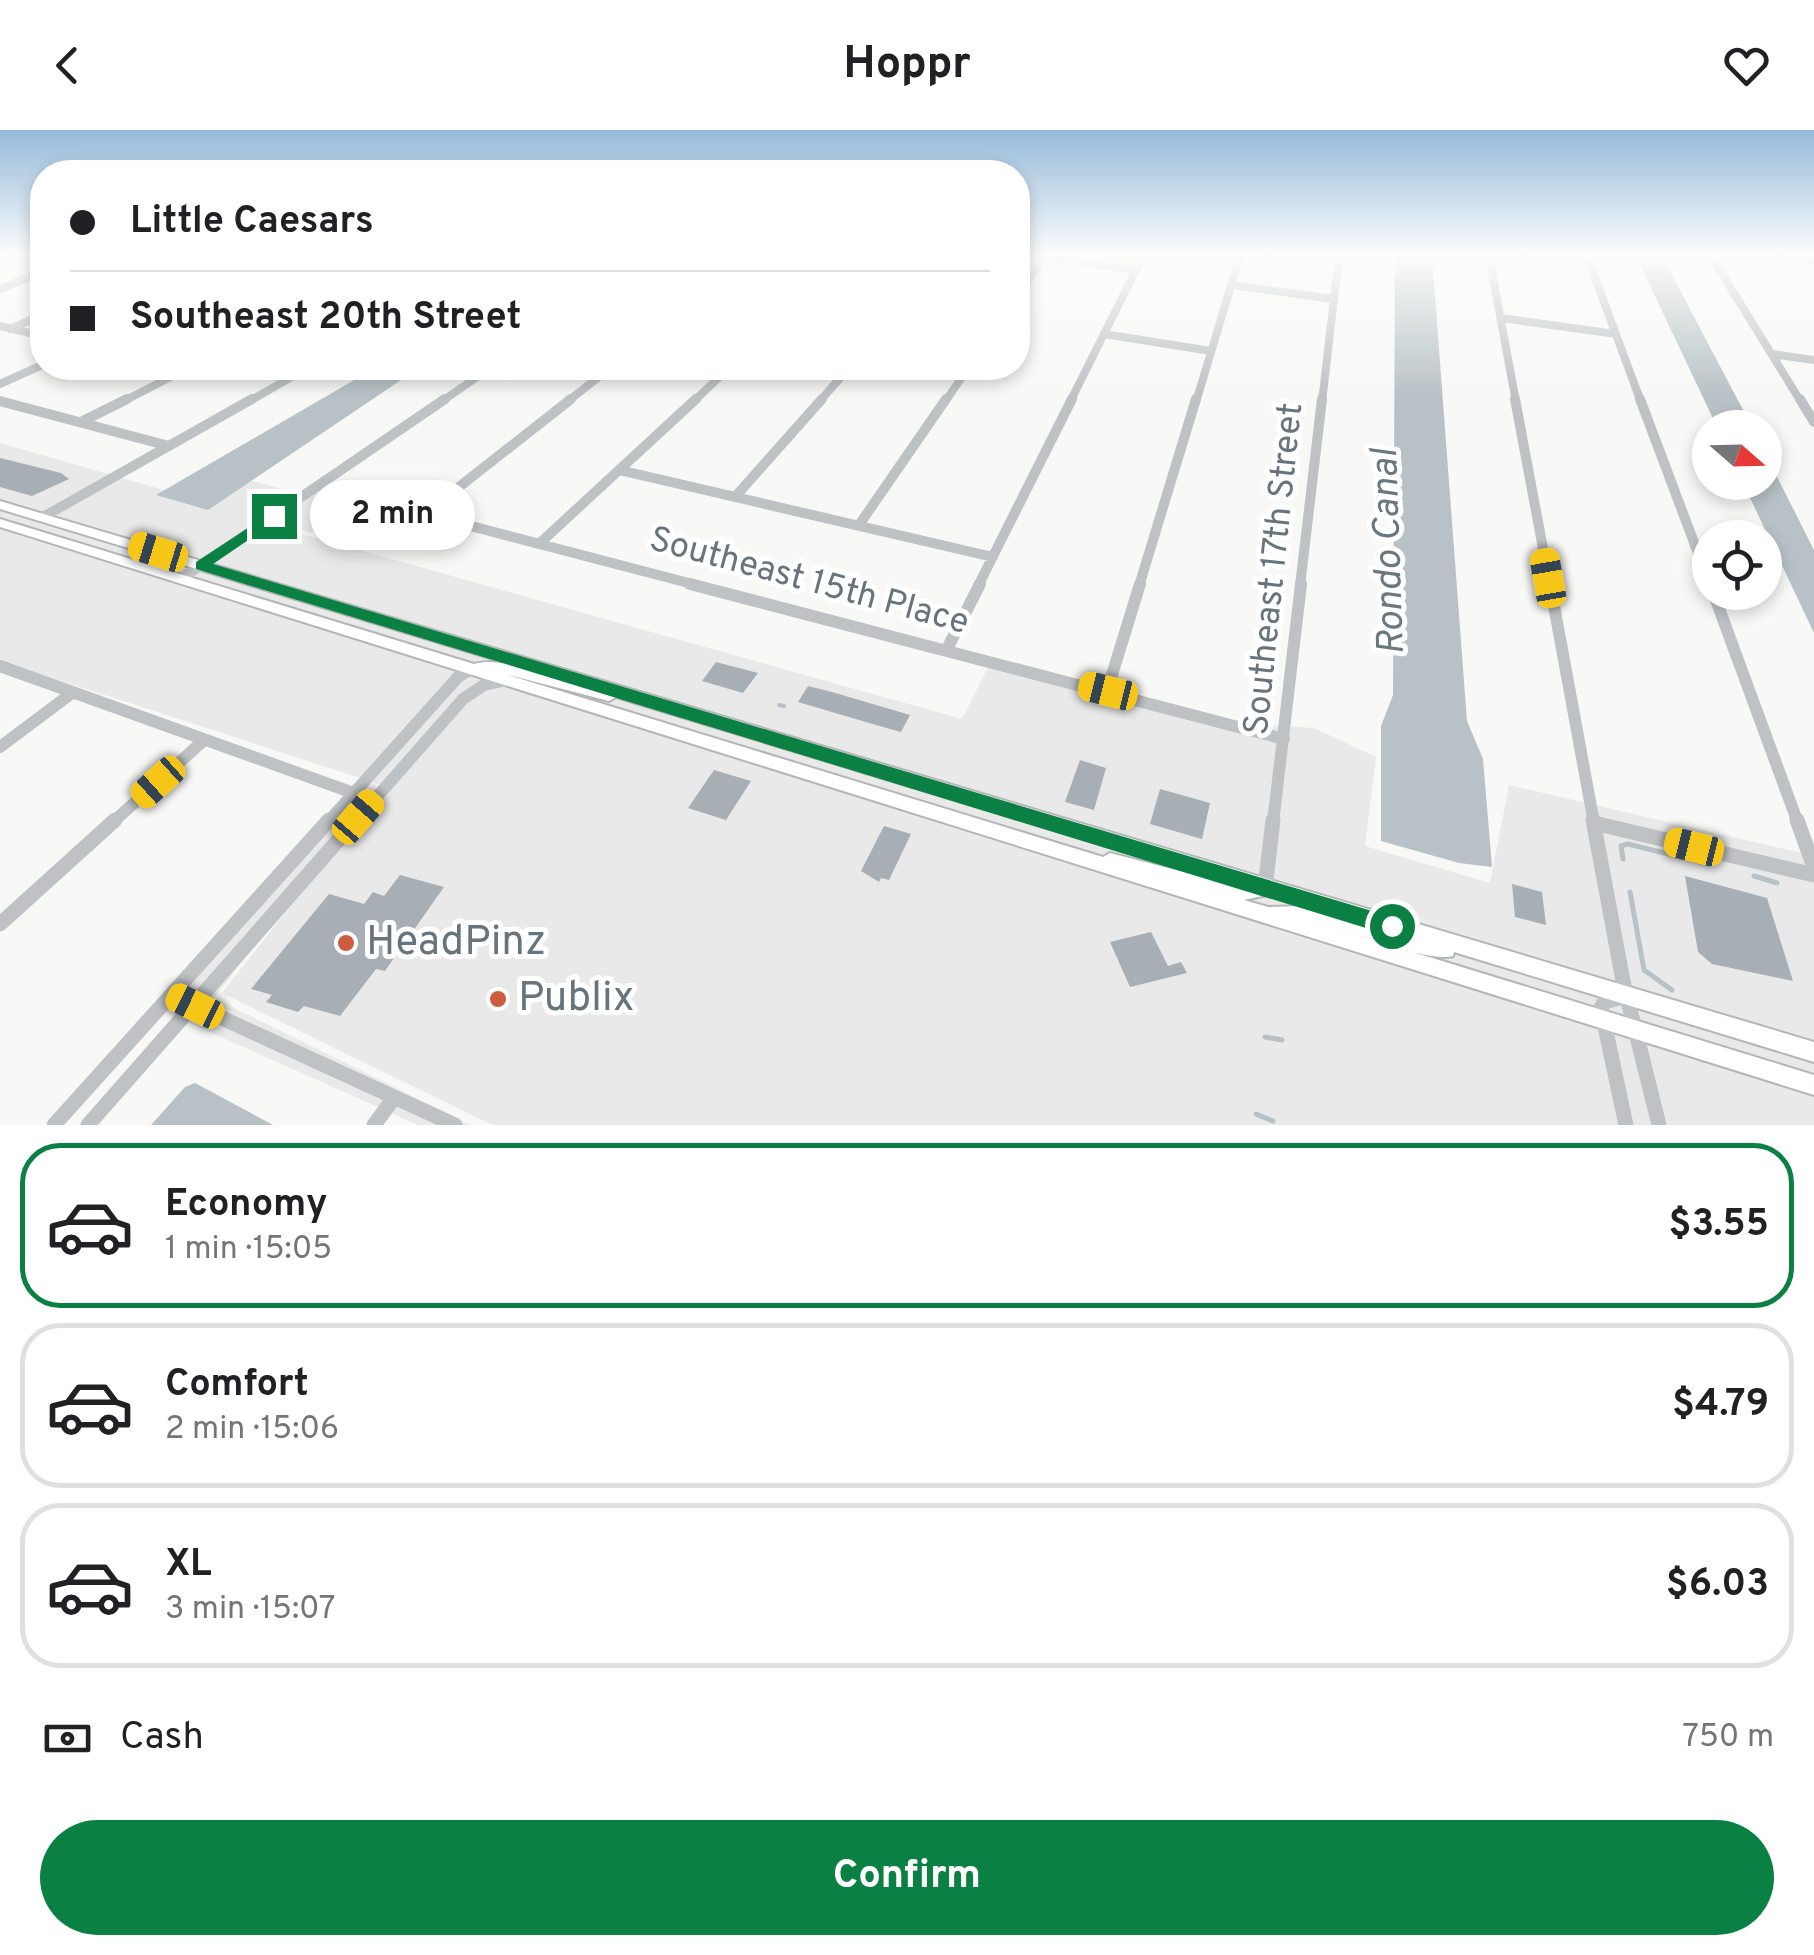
<!DOCTYPE html>
<html lang="en">
<head>
<meta charset="utf-8">
<style>
	body { margin:0; font-family:Overpass,sans-serif; background:#f2f2f2; color:#202124; height:100vh; display:flex; flex-direction:column; font-size:38px; white-space:nowrap }
	* { box-sizing:border-box; margin:0 }
	p { font-size:32px; color:#757577 }
	.icon { flex:none; width:55px; height:55px; fill:none; stroke:currentColor; stroke-width:2; stroke-linecap:round; stroke-linejoin:round }
	.map { position:relative; height:995px; overflow:hidden }
	.drawer { display:flex; flex-direction:column; background:#fff; flex:1 }
	.drawer>* { flex:none }
	.guide { position:absolute; left:30px; top:30px; width:1000px; height:220px; border-radius:40px; box-shadow:0 5px 15px #0003; display:grid; align-content:center; height:220px; padding:0 40px; background:#fff }
	.needle { width:65px; rotate:110deg }
	.fabs { position:absolute; left:1692px; top:280px; display:grid; gap:20px }
	.fabs a { display:grid; place-items:center; width:90px; height:90px; border-radius:50%; background:#fff; box-shadow:0 5px 15px #0003; font-size:50px }
	.end { position:absolute; width:45px; height:45px; margin:-22px; border:12px solid #0b8043; background:#fff; box-shadow:0 0 0 5px #fff }
	.from { border-radius:50% }
	.bubble { position:absolute; height:70px; border-radius:35px; background:#fff; box-shadow:0 5px 15px #0003; font-size:32px; font-weight:700; line-height:70px; text-align:center }
	.car { position:absolute; width:30px; height:60px; margin:-30px -15px; border-radius:12px; box-shadow:0 0 8px 2px #0007; background:linear-gradient(#f5c518 24%,#345 0 40%,#f5c518 0 76%,#345 0 86%,#f5c518 0) }
	.guide b { display:flex; align-items:center; gap:35px; height:95px; font-size:38px }
	.guide b+b { border-top:2px solid #e0e0e0 }
	.guide i { width:25px; height:25px; background:#202124 }
	ul { padding:18px 0 0; list-style:none }
	li { display:flex; align-items:center; gap:30px; height:165px; margin:0 20px 15px; padding:0 20px; border:5px solid #e0e0e0; border-radius:40px }
	li div { flex:1 }
	li b { display:block; font-size:38px }
	li em { font-style:normal; font-weight:700 }
	li.on { border-color:#0b8043 }
	li>.icon { width:90px; height:90px; stroke-width:1.5 }
	.pay { display:flex; align-items:center; gap:25px; height:110px; padding:0 40px; font-size:38px }
	.pay p { margin-inline-start:auto }
	.primary-button { display:flex; gap:20px; margin-top:auto; padding:20px 40px }
	.primary-button a { flex:1; height:115px; border-radius:60px; background:#0b8043; color:#fff; font-size:40px; font-weight:700; line-height:115px; text-align:center }
	header { display:flex; justify-content:space-between; align-items:center; height:130px; padding:0 40px; background:#fff; font-size:45px; font-weight:700 }
	.map>svg:first-child { display:block }
	.built { fill:#e9e9e9 }
	.water { fill:#b8c2c6 }
	.lines { fill:none; stroke-linecap:round; stroke-linejoin:round }
	.stream-far1 { stroke:#b8c2c6; stroke-width:4 }
	.stream { stroke:#b8c2c6; stroke-width:5 }
	.building { fill:#a7aeb4 }
	.major-casing { stroke:#b2b6b9; stroke-width:4 }
	.minor-far3 { stroke:#bec2c5; stroke-width:8 }
	.minor-far2 { stroke:#bec2c5; stroke-width:10 }
	.minor-far1 { stroke:#bec2c5; stroke-width:12 }
	.minor { stroke:#bec2c5; stroke-width:15 }
	.major { fill:#fff; fill-rule:evenodd }
	.route { fill:#0b8043 }
	.poi-dot { fill:#ce5d3f; stroke:#fff; stroke-width:4 }
	.labels { text-anchor:middle; dominant-baseline:central; stroke-width:10; stroke-linejoin:round; paint-order:stroke }
	.street-label { font-size:35px; fill:#66747d; stroke:#fff }
	.water-label { font-size:38px; font-style:italic; fill:#67787f; stroke:#fff }
	.near-poi-label { font-size:42px; fill:#66747d; stroke:#fff; text-anchor:start }
</style>
</head>
<body>
<header><svg class="icon" aria-label="back" viewBox="0 0 24 24"><path d="M15 5l-7 7 7 7"/></svg>Hoppr<svg class="icon" aria-label="heart" viewBox="0 0 24 24"><path d="M12 20l-8-8c-3-5 5-10 8-4 3-6 11-1 8 4z"/></svg></header>
<div class="map">
<svg width="1814" height="995" viewBox="0 0 1814 995">
	<rect width="100%" height="100%" fill="#f8f8f6"/>
	<path class="built" d="M0,313L202,371L245,349L305,365L274,386L281,398L962,589L991,531L1222,592L1314,598L1376,627L1365,716L1490,753L1509,655L1814,726V995H492L222,863L385,656L0,531Z
		M317,360L356,370L311,403L286,396L280,386Z
		M351,670L364,674L214,868L471,995H418L163,881Z"/>
	<path class="water" d="M1395,126H1432L1467,591L1483,629L1492,737L1459,733L1381,711V596L1393,565Z
		M1636,126H1662L1752,297H1717Z
		M375,238H419L208,380L156,365Z
		M1765,323L1814,420V503L1743,353L1765,352Z
		M195,953L273,995H151L185,957Z"/>
	<g class="lines">
		<path class="stream-far1" d="M779,575L784,576"/>
		<path class="stream" d="M1623,729L1621,716L1628,714L1708,734
			M1754,746L1777,753
			M1630,762L1644,840L1672,860
			M1265,907L1282,910
			M1256,984L1273,991"/>
	</g>
	<path class="building" d="M0,328L61,343L69,349L32,366L0,357Z
		M716,532L758,543L743,563L702,551Z
		M808,556L832,562L910,585L901,602L876,595L798,572Z
		M1080,630L1106,638L1094,680L1065,672Z
		M714,640L751,651L726,690L688,678Z
		M1160,659L1210,673L1202,709L1150,694Z
		M884,696L911,704L889,750L881,748L879,752L861,741Z
		M400,745L444,757L385,841L376,839L340,886L304,876L298,882L266,872L272,865L251,859L329,764L364,774L373,762L384,766Z
		M1685,746L1767,768L1793,851L1712,834L1698,822Z
		M1512,754L1542,762L1546,795L1515,787Z
		M1151,802L1168,836L1181,832L1187,843L1130,857L1110,812Z"/>
	<g class="lines">
		<defs>
			<path id="major" d="M0,371L1814,912V932L1454,822L1453,826C1429,833 1356,803 1328,796L1814,945V965L0,397V389L474,534C493,529 511,535 529,540L0,379ZM505,544L609,571L616,567L1238,756L1110,723L1103,727ZM1267,765L1301,776L1268,777L1244,770Z"/>
		</defs>
		<use href="#major" class="major-casing"/>
		<path class="minor-far3" d="M1489,126L1516,272
			M1587,126L1641,272
			M1711,126L1801,272
			M1810,126L1814,132
			M1044,127L1136,140
			M1232,155L1334,169
			M0,159L42,142
			M1018,166L1045,126
			M1501,188L1616,204
			M0,196L42,206
			M10,199L42,185
			M1104,204L1211,221
			M1772,224L1814,230
			M0,254L42,235
			M122,272L188,238
			M248,272L307,238
			M441,272L490,238
			M567,272L610,238
			M693,272L729,238
			M819,272L849,238
			M945,272L968,238
			M1070,272L1143,126
			M1196,272L1240,126
			M1322,272L1339,126"/>
		<path class="minor-far2" d="M1515,269L1550,456
			M1640,269L1710,455
			M1800,269L1814,292
			M0,271L169,316
			M81,292L127,269
			M619,340L993,427
			M318,356L700,456
			M735,367L822,269
			M426,383L571,269
			M43,387L252,269
			M859,395L946,269
			M540,413L696,269
			M181,449L445,269
			M978,456L1072,269
			M1139,456L1196,269
			M1300,456L1322,269"/>
		<path class="minor-far1" d="M690,454L1284,609
			M1550,454L1594,693
			M1713,462L1798,693
			M947,519L980,454
			M0,536L373,670
			M1107,561L1140,454
			M0,617L72,563
			M112,693L203,611
			M327,693L458,547L471,539
			M354,693L463,569L484,555L507,550
			M1273,693L1301,454"/>
		<path class="minor" d="M1593,690L1623,851L1659,995
			M1797,690L1814,737
			M1594,693L1814,745
			M1265,758L1273,690
			M0,794L115,690
			M174,866L455,995
			M1623,867L1604,872L1601,878L1626,995
			M54,995L329,690
			M88,995L356,690
			M374,995L394,968"/>
		<use href="#major" class="major"/>
	</g>
	<linearGradient id="sky" x2="0" y2="1"><stop stop-color="#95bada"/><stop offset="0.47" stop-color="#fcfcfb"/><stop offset="1" stop-color="#fcfcfb" stop-opacity="0"/></linearGradient>
	<rect width="1814" height="266" fill="url(#sky)"/>
	<path class="route" d="M274,381L279,389L213,434L1392,787L1402,796L1392,806L196,439V432Z"/>
	<g class="poi-dot">
		<circle cx="346" cy="813" r="10"/>
		<circle cx="498" cy="869" r="10"/>
	</g>
	<g class="labels">
		<g class="street-label">
			<text transform="translate(1275 439) rotate(-84)">Southeast 17th Street</text>
			<text transform="translate(809 452) rotate(15)">Southeast 15th Place</text>
		</g>
		<g class="water-label">
			<text transform="translate(1390 422) rotate(-92)">Rondo Canal</text>
		</g>
		<g class="near-poi-label">
			<text x="366" y="813">HeadPinz</text>
			<text x="518" y="869">Publix</text>
		</g>
	</g>
</svg>
<div class="fabs">
<a><svg class="needle" viewBox="-14 -14 28 28"><path d="M0-13l5 13h-10z" fill="#e53935"/><path d="M0 13l5-13h-10z" fill="#757577"/></svg></a>
<a><svg class="icon" aria-label="locate" viewBox="0 0 24 24"><circle cx="12" cy="12" r="6"/><path d="M12 2v4M12 18v4M2 12h4M18 12h4"/></svg></a>
</div>
<i class="end from" style="left:1392px;top:796px"></i>
<i class="end" style="left:274px;top:386px"></i>
<div class="bubble" style="left:310px;top:350px;width:165px">2 min</div>
<i class="car" style="left:158px;top:422px;rotate:287deg"></i>
<i class="car" style="left:1548px;top:448px;rotate:350deg"></i>
<i class="car" style="left:1108px;top:561px;rotate:284deg"></i>
<i class="car" style="left:158px;top:652px;rotate:228deg"></i>
<i class="car" style="left:358px;top:687px;rotate:41deg"></i>
<i class="car" style="left:1694px;top:717px;rotate:284deg"></i>
<i class="car" style="left:195px;top:876px;rotate:296deg"></i>
<div class="guide">
<b><i class="from"></i>Little Caesars</b>
<b><i></i>Southeast 20th Street</b>
</div>
</div>
<section class="drawer">
<ul>
<li class="on"><svg class="icon" aria-label="car" viewBox="0 0 24 24"><path d="M5 17H2v-5l4-1 3-4h7l3 4 3 1v5h-3M9 17h6M6 11h13"/><circle cx="7" cy="17" r="2"/><circle cx="17" cy="17" r="2"/></svg><div><b>Economy</b><p>1 min · 15:05</p></div><em>$3.55</em></li>
<li><svg class="icon" aria-label="car" viewBox="0 0 24 24"><path d="M5 17H2v-5l4-1 3-4h7l3 4 3 1v5h-3M9 17h6M6 11h13"/><circle cx="7" cy="17" r="2"/><circle cx="17" cy="17" r="2"/></svg><div><b>Comfort</b><p>2 min · 15:06</p></div><em>$4.79</em></li>
<li><svg class="icon" aria-label="car" viewBox="0 0 24 24"><path d="M5 17H2v-5l4-1 3-4h7l3 4 3 1v5h-3M9 17h6M6 11h13"/><circle cx="7" cy="17" r="2"/><circle cx="17" cy="17" r="2"/></svg><div><b>XL</b><p>3 min · 15:07</p></div><em>$6.03</em></li>
</ul>
<div class="pay"><svg class="icon" aria-label="cash" viewBox="0 0 24 24"><path d="M3 7h18v10H3z"/><circle cx="12" cy="12" r="2"/></svg>Cash<p>750 m</p></div>
<div class="primary-button"><a>Confirm</a></div>
</section>
</body>
</html>
